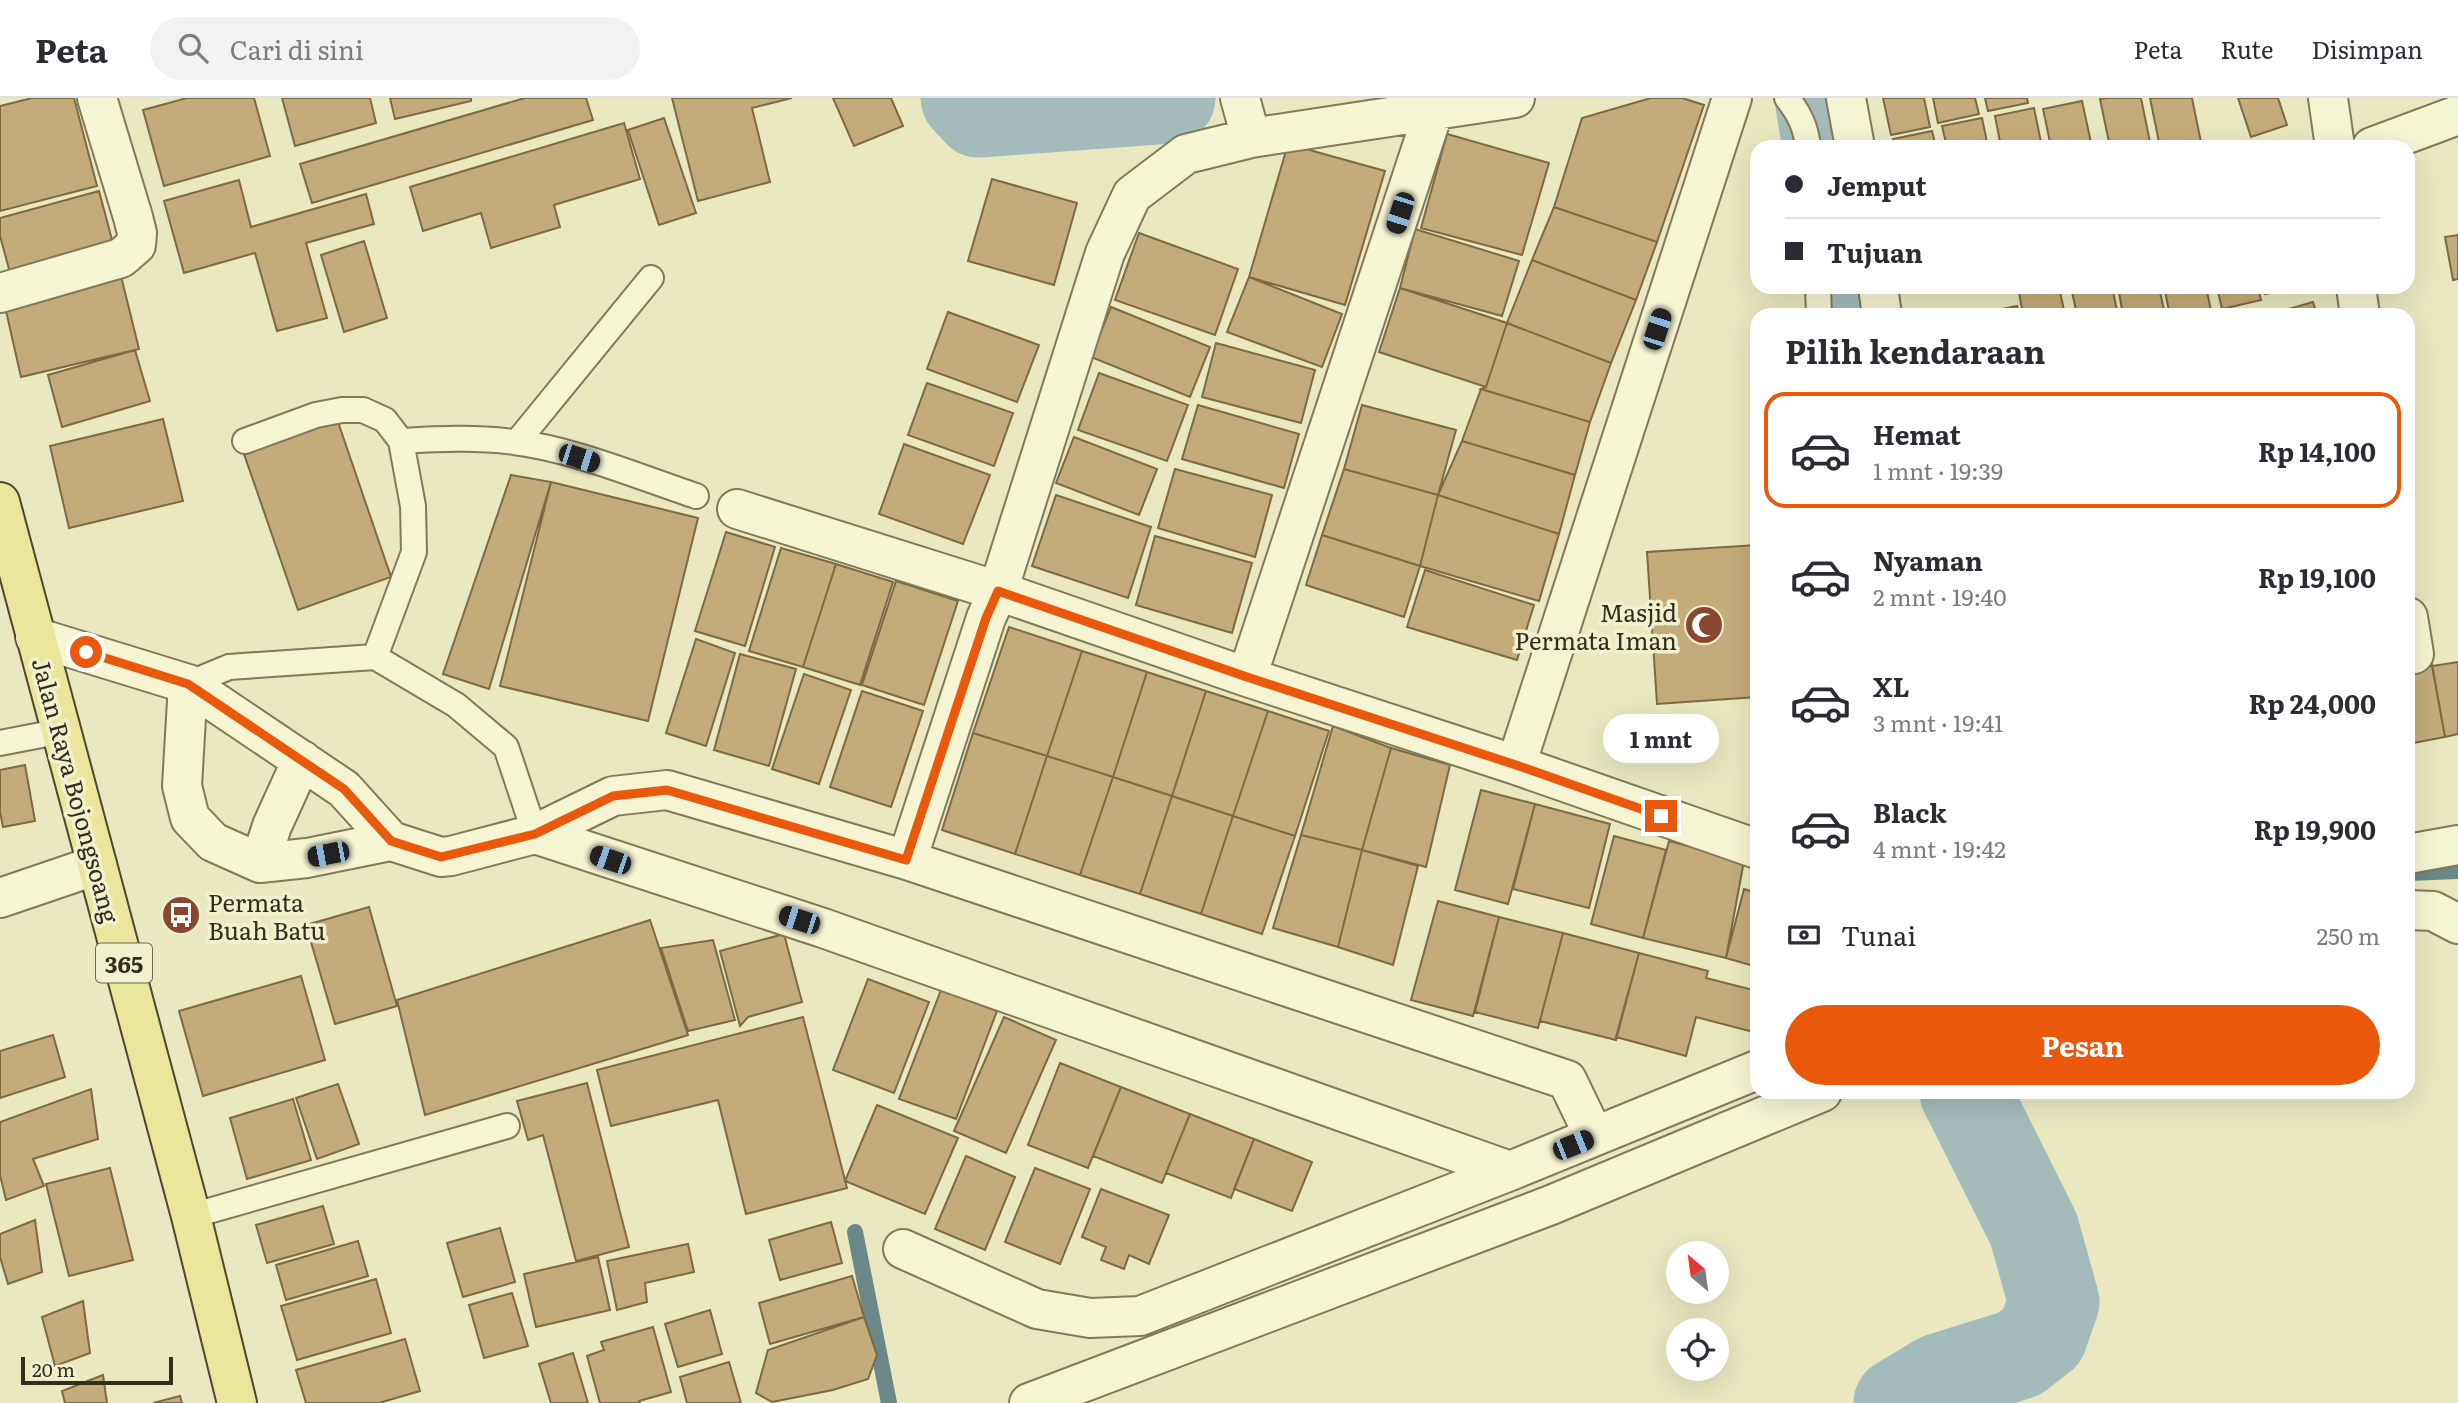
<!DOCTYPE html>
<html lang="id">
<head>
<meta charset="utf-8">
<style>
	body { margin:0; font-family:Literata,serif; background:#f2f2f3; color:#2b2b33; height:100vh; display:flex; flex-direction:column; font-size:26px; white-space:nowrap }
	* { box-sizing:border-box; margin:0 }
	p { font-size:23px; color:#7c7c81 }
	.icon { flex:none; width:38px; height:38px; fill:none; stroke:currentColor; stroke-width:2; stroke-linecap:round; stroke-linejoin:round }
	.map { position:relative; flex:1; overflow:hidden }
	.panel { position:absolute; left:1750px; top:210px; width:665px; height:791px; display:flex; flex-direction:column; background:#fff; border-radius:21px; box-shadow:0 7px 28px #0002 }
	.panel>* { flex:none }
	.hud { position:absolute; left:1750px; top:42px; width:665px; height:154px; border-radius:21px; box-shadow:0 7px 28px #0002; display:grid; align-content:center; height:154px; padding:0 35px; background:#fff }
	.needle { width:46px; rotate:331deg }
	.fabs { position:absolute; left:1666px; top:1143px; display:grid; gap:14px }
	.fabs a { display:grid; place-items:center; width:63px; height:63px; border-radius:50%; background:#fff; box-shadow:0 7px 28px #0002; font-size:35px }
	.scale { position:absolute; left:21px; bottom:18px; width:152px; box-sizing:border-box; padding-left:7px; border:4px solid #322d1d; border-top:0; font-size:19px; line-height:24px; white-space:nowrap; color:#322d1d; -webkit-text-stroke:5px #f1f1cf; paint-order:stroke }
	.end { position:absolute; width:32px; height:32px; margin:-16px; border:9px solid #ea580c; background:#fff; box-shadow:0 0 0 4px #fff }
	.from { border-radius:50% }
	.bubble { position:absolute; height:49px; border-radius:24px; background:#fff; box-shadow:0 7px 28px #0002; font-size:23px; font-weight:700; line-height:49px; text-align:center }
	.car { position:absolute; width:21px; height:42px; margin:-21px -10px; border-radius:9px; box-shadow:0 0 5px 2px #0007; background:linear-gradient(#222 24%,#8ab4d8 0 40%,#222 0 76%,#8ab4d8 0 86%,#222 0) }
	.hud b { display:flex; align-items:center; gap:24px; height:66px; font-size:26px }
	.hud b+b { border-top:2px solid #e1e1e2 }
	.hud i { width:18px; height:18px; background:#2b2b33 }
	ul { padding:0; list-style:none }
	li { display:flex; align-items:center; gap:21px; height:116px; margin:0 14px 10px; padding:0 21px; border:4px solid transparent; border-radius:21px }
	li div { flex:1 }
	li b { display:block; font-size:26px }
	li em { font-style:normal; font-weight:700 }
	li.active { border-color:#ea580c }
	li>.icon { width:63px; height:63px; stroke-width:1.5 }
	h2 { padding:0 35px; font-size:32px; line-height:84px }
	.pay { display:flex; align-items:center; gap:18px; height:77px; padding:0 35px; font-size:26px }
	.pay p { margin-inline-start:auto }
	.cta { display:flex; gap:14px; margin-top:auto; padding:14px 35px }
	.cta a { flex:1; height:80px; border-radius:42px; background:#ea580c; color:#fff; font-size:28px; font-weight:700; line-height:80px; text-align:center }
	header { display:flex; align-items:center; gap:42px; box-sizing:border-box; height:98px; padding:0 35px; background:#fff; border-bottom:2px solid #e1e1e2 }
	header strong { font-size:33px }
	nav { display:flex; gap:38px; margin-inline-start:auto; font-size:24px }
	.search { width:490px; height:63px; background:#f2f2f3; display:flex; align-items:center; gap:18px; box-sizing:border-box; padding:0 24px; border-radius:38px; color:#7c7c81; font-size:26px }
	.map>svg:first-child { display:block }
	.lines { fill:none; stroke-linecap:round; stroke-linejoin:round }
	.stream { stroke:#6b8888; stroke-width:16 }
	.river { stroke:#a3bcbb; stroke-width:91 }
	.building { fill:#c4ac7a; stroke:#7d6942; stroke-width:2 }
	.service-casing { stroke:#81795a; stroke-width:28 }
	.minor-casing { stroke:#81795a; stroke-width:42 }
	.tertiary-casing { stroke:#81795a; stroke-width:42 }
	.primary-casing { stroke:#4e462e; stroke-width:42 }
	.service { stroke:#f5f4d3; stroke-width:24 }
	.minor { stroke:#f5f4d3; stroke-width:38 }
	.tertiary { stroke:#f5f4d3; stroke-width:38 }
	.primary { stroke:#eae69b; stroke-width:38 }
	.route { stroke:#ea580c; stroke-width:9 }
	.labels { text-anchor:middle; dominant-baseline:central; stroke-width:7; stroke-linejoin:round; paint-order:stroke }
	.shield { fill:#f1f1cf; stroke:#6b6852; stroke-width:2 }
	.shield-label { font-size:23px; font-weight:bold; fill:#322d1d }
	.poi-label { font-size:24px; fill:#322d1d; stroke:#f1f1cf; text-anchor:end }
	.street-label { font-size:24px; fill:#322d1d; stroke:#f1f1cf }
</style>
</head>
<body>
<header>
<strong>Peta</strong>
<div class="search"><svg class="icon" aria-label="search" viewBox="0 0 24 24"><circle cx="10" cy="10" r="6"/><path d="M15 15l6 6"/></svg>Cari di sini</div>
<nav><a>Peta</a><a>Rute</a><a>Disimpan</a></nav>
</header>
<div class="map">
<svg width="2458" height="1305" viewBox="0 0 2458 1305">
	<rect width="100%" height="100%" fill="#e9e8c1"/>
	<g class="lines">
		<path class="stream" d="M2408,775L2458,773
			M855,1134L889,1305"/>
		<path class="river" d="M966,0L979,14L1170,0
			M1820,0L1828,49
			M1853,189L1857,217
			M1899,1305L1939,1281L2019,1256L2042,1238L2054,1204L2034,1132L1965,994"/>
	</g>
	<path class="building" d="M32,0H74L97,88L0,113V8Z
		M187,0H254L270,58L164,88L143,12Z
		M282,0H370L376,25L295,48Z
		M390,0H471V3L395,21Z
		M525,0H586L593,22L312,105L300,66Z
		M672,0H792L752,10L770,84L698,103Z
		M833,0H891L903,28L854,48Z
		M1651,0H1682L1704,7L1657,144L1554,109L1582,20Z
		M1883,0H1924L1930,29L1891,37Z
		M1933,0H1975L1979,16L1938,25Z
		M1985,0H2027L2028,5L1988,13Z
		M2107,0H2141L2151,49H2110L2100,1Z
		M2150,0H2192L2202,49H2160Z
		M2238,0H2278L2287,27L2251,39Z
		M2082,3L2092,49H2051L2043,11Z
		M2034,10L2042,49H2001L1995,18Z
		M664,20L696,115L659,127L628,32Z
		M1982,20L1988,49H1947L1942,28Z
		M624,25L640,81L554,107L560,129L491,150L481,115L423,133L410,89Z
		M1932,33L1936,49H1894L1893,41Z
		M1447,36L1549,65L1522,157L1421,130Z
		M1288,46L1385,73L1345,207L1249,179Z
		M992,81L1077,105L1054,187L968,163Z
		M239,82L251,129L366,96L374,126L306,145L327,220L277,233L255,155L184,175L164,103Z
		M99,93L115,153L12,182L0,138V120Z
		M1554,109L1657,144L1636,202L1532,162Z
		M1415,131L1519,163L1502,218L1400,190Z
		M1139,135L1238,171L1215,237L1115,202Z
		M2458,137V181L2453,182L2445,139Z
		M364,143L387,220L344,234L321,157Z
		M1532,162L1636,202L1611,265L1507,225Z
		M120,174L139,251L21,279L4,204Z
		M1249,179L1342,216L1322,269L1227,234Z
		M2018,189H2059L2065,217H2023Z
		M2071,189H2112L2118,217H2077Z
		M2118,189H2159L2165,217H2123Z
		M2164,189H2206L2212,217H2170Z
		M2217,189H2258L2261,202L2222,211Z
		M2264,189H2304L2265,196Z
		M1400,190L1507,225L1486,289L1379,254Z
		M2313,204L2317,217H2268Z
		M2017,208L2019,217H1973Z
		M1111,209L1210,249L1190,299L1091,259Z
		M948,214L1039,247L1017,304L927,271Z
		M1507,225L1611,265L1590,324L1481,291L1486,289Z
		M1216,245L1315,272L1301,325L1202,299Z
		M135,252L150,303L62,329L48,277Z
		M1099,275L1188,307L1167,363L1078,332Z
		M927,285L1013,315L994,368L908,337Z
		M1481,291L1590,324L1575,377L1462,343Z
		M1198,307L1299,336L1284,390L1182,361Z
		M1362,307L1456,332L1438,397L1344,371Z
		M163,321L183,403L69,430L50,348Z
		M337,321L391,479L298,512L243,353Z
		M1074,339L1157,371L1139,417L1056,385Z
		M1462,343L1575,377L1559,436L1438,397Z
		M904,346L990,377L963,446L879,416Z
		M1175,371L1272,397L1255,459L1158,430Z
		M1344,371L1438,397L1420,468L1322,437Z
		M511,377L551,384L489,591L443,576Z
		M551,384L698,420L648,623L500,588Z
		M1056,397L1151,429L1128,500L1032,468Z
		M1438,397L1559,436L1539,503L1420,468Z
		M726,434L775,449L745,548L695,533Z
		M1322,437L1420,468L1404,519L1306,487Z
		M1155,438L1252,465L1232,535L1136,507Z
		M1757,447V599L1657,606L1647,454Z
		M781,450L836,466L803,569L749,553Z
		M836,466L893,484L860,587L803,569Z
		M1425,472L1534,507L1517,562L1407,529Z
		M896,483L958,503L924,607L862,587Z
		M1009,529L1082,553L1047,658L973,635Z
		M696,541L735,555L706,648L666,635Z
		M1082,553L1147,574L1113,679L1047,658Z
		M740,556L796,571L769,668L714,652Z
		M2458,564V636L2445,639L2432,568Z
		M2432,566L2445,639L2408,646V571Z
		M1147,574L1206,593L1172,698L1113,679Z
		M804,576L851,592L819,686L772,671Z
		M862,593L923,613L891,709L830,689Z
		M1206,593L1268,613L1233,718L1172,698Z
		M1268,613L1329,633L1295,738L1233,718Z
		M1333,628L1391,650L1362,752L1301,737Z
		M973,635L1047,658L1015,756L942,732Z
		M1391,650L1450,667L1426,769L1362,752Z
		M1047,658L1113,679L1080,777L1015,756Z
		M25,667L35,723L3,729L0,714V672Z
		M1113,679L1172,698L1140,796L1080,777Z
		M1481,692L1535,706L1508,806L1455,792Z
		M1172,698L1233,718L1201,816L1140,796Z
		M1535,706L1610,726L1589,810L1513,791Z
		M1233,718L1295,738L1262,836L1201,816Z
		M1301,737L1362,752L1338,849L1273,830Z
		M1614,738L1666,752L1643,840L1591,826Z
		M1669,743L1744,763L1726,860L1643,840Z
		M1362,752L1418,768L1393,867L1338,849Z
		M1744,791L1757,795V869L1726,860Z
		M1438,803L1499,819L1473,918L1411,902Z
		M369,809L397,908L335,926L306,827Z
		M1499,819L1563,835L1538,930L1475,914Z
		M650,822L688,937L425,1017L397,902Z
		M1563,835L1639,855L1616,942L1540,923Z
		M784,836L802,904L748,919L740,928L720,853Z
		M713,842L735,922L688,933L661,850Z
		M1639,855L1708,873L1706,880L1757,893V935L1696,919L1686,958L1616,939Z
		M301,878L325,962L203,998L179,913Z
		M868,881L929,904L894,995L833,972Z
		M941,892L997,913L956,1021L899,1001Z
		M803,919L847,1090L746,1116L718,1002L611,1028L597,972Z
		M1004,919L1056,942L1006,1055L954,1033Z
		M53,937L65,979L0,1000V953Z
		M1060,965L1121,989L1088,1070L1028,1047Z
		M587,985L629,1149L576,1163L543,1037L528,1042L517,1003Z
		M338,986L359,1046L317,1061L296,1000Z
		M1121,989L1190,1016L1162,1085L1093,1058Z
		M91,991L98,1041L33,1061L44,1088L6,1102L0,1077V1024Z
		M293,1001L311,1062L247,1081L230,1020Z
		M877,1007L958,1040L925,1116L845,1083Z
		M1190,1016L1254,1041L1231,1100L1166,1075Z
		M1254,1041L1312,1064L1292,1113L1234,1091Z
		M966,1058L1015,1079L985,1152L935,1131Z
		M110,1070L133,1162L69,1178L46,1086Z
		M1035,1070L1090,1091L1060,1166L1005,1144Z
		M1101,1091L1169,1117L1149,1166L1129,1157L1124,1171L1101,1162L1106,1149L1082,1139Z
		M323,1108L334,1146L267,1165L256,1127Z
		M35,1122L42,1174L8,1186L0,1159V1136Z
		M831,1124L842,1165L780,1182L769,1142Z
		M500,1130L515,1184L463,1199L447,1145Z
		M358,1143L368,1178L286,1202L276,1167Z
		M688,1146L694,1174L645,1185L647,1204L617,1212L607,1163Z
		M598,1159L610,1212L536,1229L524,1176Z
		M852,1178L864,1219L770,1246L759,1205Z
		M376,1181L391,1235L297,1262L281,1208Z
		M512,1195L528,1248L484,1260L469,1207Z
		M83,1203L90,1255L55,1268L42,1219Z
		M710,1212L722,1256L678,1269L665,1226Z
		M864,1219L877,1257L868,1281L833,1292L772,1304L756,1295L768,1252Z
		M653,1229L671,1294L639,1303L640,1305H600L587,1258L604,1252L601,1244Z
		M405,1241L420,1293L379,1305H306L296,1272Z
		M573,1255L588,1305H551L539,1266Z
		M729,1264L741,1305H687L680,1279Z
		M103,1277L107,1305H65L62,1293Z
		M180,1298L182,1305H153Z"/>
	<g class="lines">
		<defs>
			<path id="service" d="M1787,0C1799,15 1806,29 1808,49
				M1818,189L1819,217
				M245,343L316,317L342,312H363L385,322L401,343L413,408L414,454L375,559
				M401,343C439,341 476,339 514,344C573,351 639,379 696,398
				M517,344L651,180
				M188,586L229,569L375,559L456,607L506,649L535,736
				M0,645L62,633
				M191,1118L507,1028"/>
			<path id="minor" d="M1240,0L1251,40
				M1846,0L1855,49
				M2328,0L2335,49
				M2372,49L2458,17
				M1878,189L1882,217
				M2356,189L2360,217
				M0,195L121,160L136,147L137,135L133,119L97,0
				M737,411L998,493L1247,579L1516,667L1757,751
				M2408,519L2414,556
				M35,539L188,586L344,691L391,743L441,759L451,758L535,736L613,698L667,692L907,762L1567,982L1594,1038
				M1247,579L1434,12
				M188,586L182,688L190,720L213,744L260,765L307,760L391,743
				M1516,667L1732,0
				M535,736L823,830L1510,1073
				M2408,756L2458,747
				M907,762L986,520L998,493L1105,155L1132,97L1186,56L1251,40L1515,0
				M260,765L272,728L302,662
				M2408,812L2433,813L2458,826
				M903,1151L1037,1211L1090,1220L1140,1218L1510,1073L1757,972
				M1029,1305L1551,1107L1822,994"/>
			<path id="tertiary" d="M0,800L97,767"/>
			<path id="primary" d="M0,404L191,1118L237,1305"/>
		</defs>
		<use href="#service" class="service-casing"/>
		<use href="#minor" class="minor-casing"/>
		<use href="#tertiary" class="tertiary-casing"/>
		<use href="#primary" class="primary-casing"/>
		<use href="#service" class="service"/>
		<use href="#minor" class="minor"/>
		<use href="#tertiary" class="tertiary"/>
		<use href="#primary" class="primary"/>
	</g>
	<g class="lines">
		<path class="route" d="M86,554L188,586L344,691L391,743L441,759L535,736L613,698L667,692L906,762L986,520L998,493L1247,579L1516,667L1661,718"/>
	</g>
	<defs>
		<symbol id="mosque-disc" viewBox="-11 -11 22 22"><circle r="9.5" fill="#8a4730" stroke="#f1f1cf"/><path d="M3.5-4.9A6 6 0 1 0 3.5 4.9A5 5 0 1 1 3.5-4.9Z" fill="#fff"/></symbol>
		<symbol id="bus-disc" viewBox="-11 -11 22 22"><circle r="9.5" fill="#8a4730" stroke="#f1f1cf"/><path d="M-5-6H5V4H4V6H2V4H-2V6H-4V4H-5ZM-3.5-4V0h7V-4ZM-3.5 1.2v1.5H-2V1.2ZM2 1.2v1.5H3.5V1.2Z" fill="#fff"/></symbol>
	</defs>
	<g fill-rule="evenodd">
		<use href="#mosque-disc" x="1682" y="505" width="44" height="44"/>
		<use href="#bus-disc" x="159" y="795" width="44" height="44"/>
	</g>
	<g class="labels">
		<rect class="shield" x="96" y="845.5" width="56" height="39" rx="5"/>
		<g class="shield-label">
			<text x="124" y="865">365</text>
		</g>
		<g class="poi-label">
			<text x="1677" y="513">Masjid<tspan x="1677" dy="28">Permata Iman</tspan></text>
			<text x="208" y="803" text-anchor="start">Permata<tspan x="208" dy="28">Buah Batu</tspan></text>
		</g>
		<g class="street-label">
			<text transform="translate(77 692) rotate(75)">Jalan Raya Bojongsoang</text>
		</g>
	</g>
</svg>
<div class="fabs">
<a><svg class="needle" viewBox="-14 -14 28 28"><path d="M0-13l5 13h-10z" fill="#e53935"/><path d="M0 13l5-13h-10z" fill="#7c7c81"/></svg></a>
<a><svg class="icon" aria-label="locate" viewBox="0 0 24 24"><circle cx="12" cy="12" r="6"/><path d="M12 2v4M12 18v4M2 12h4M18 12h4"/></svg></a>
</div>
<div class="scale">20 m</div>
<i class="end from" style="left:86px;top:554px"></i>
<i class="end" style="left:1661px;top:718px"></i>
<div class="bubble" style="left:1603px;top:616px;width:116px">1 mnt</div>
<i class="car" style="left:1400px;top:115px;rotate:198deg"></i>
<i class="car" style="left:1657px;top:231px;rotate:18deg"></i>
<i class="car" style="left:579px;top:360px;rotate:108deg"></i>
<i class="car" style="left:328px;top:756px;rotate:259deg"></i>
<i class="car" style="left:610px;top:762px;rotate:289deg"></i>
<i class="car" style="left:799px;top:822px;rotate:288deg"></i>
<i class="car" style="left:1573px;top:1047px;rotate:68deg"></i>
<div class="hud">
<b><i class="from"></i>Jemput</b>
<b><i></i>Tujuan</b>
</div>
<section class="panel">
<h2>Pilih kendaraan</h2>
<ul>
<li class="active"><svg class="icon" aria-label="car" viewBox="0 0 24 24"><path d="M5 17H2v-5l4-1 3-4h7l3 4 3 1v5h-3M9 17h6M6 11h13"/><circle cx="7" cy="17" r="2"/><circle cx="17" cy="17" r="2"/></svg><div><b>Hemat</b><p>1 mnt · 19:39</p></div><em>Rp 14,100</em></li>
<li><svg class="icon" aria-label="car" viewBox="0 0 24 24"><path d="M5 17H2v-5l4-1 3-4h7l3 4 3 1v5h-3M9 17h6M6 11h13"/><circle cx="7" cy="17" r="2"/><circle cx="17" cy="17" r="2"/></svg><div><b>Nyaman</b><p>2 mnt · 19:40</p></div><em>Rp 19,100</em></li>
<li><svg class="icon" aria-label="car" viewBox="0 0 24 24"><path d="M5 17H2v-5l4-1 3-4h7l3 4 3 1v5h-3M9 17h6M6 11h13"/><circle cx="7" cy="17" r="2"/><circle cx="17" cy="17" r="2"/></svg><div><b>XL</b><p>3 mnt · 19:41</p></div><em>Rp 24,000</em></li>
<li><svg class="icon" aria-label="car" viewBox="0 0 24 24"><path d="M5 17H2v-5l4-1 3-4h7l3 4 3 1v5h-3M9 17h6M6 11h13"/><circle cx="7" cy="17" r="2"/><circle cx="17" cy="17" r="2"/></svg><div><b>Black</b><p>4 mnt · 19:42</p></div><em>Rp 19,900</em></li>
</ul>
<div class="pay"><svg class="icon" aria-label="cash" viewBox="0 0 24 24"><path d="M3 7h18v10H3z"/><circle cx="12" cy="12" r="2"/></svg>Tunai<p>250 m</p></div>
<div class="cta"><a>Pesan</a></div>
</section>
</div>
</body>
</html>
